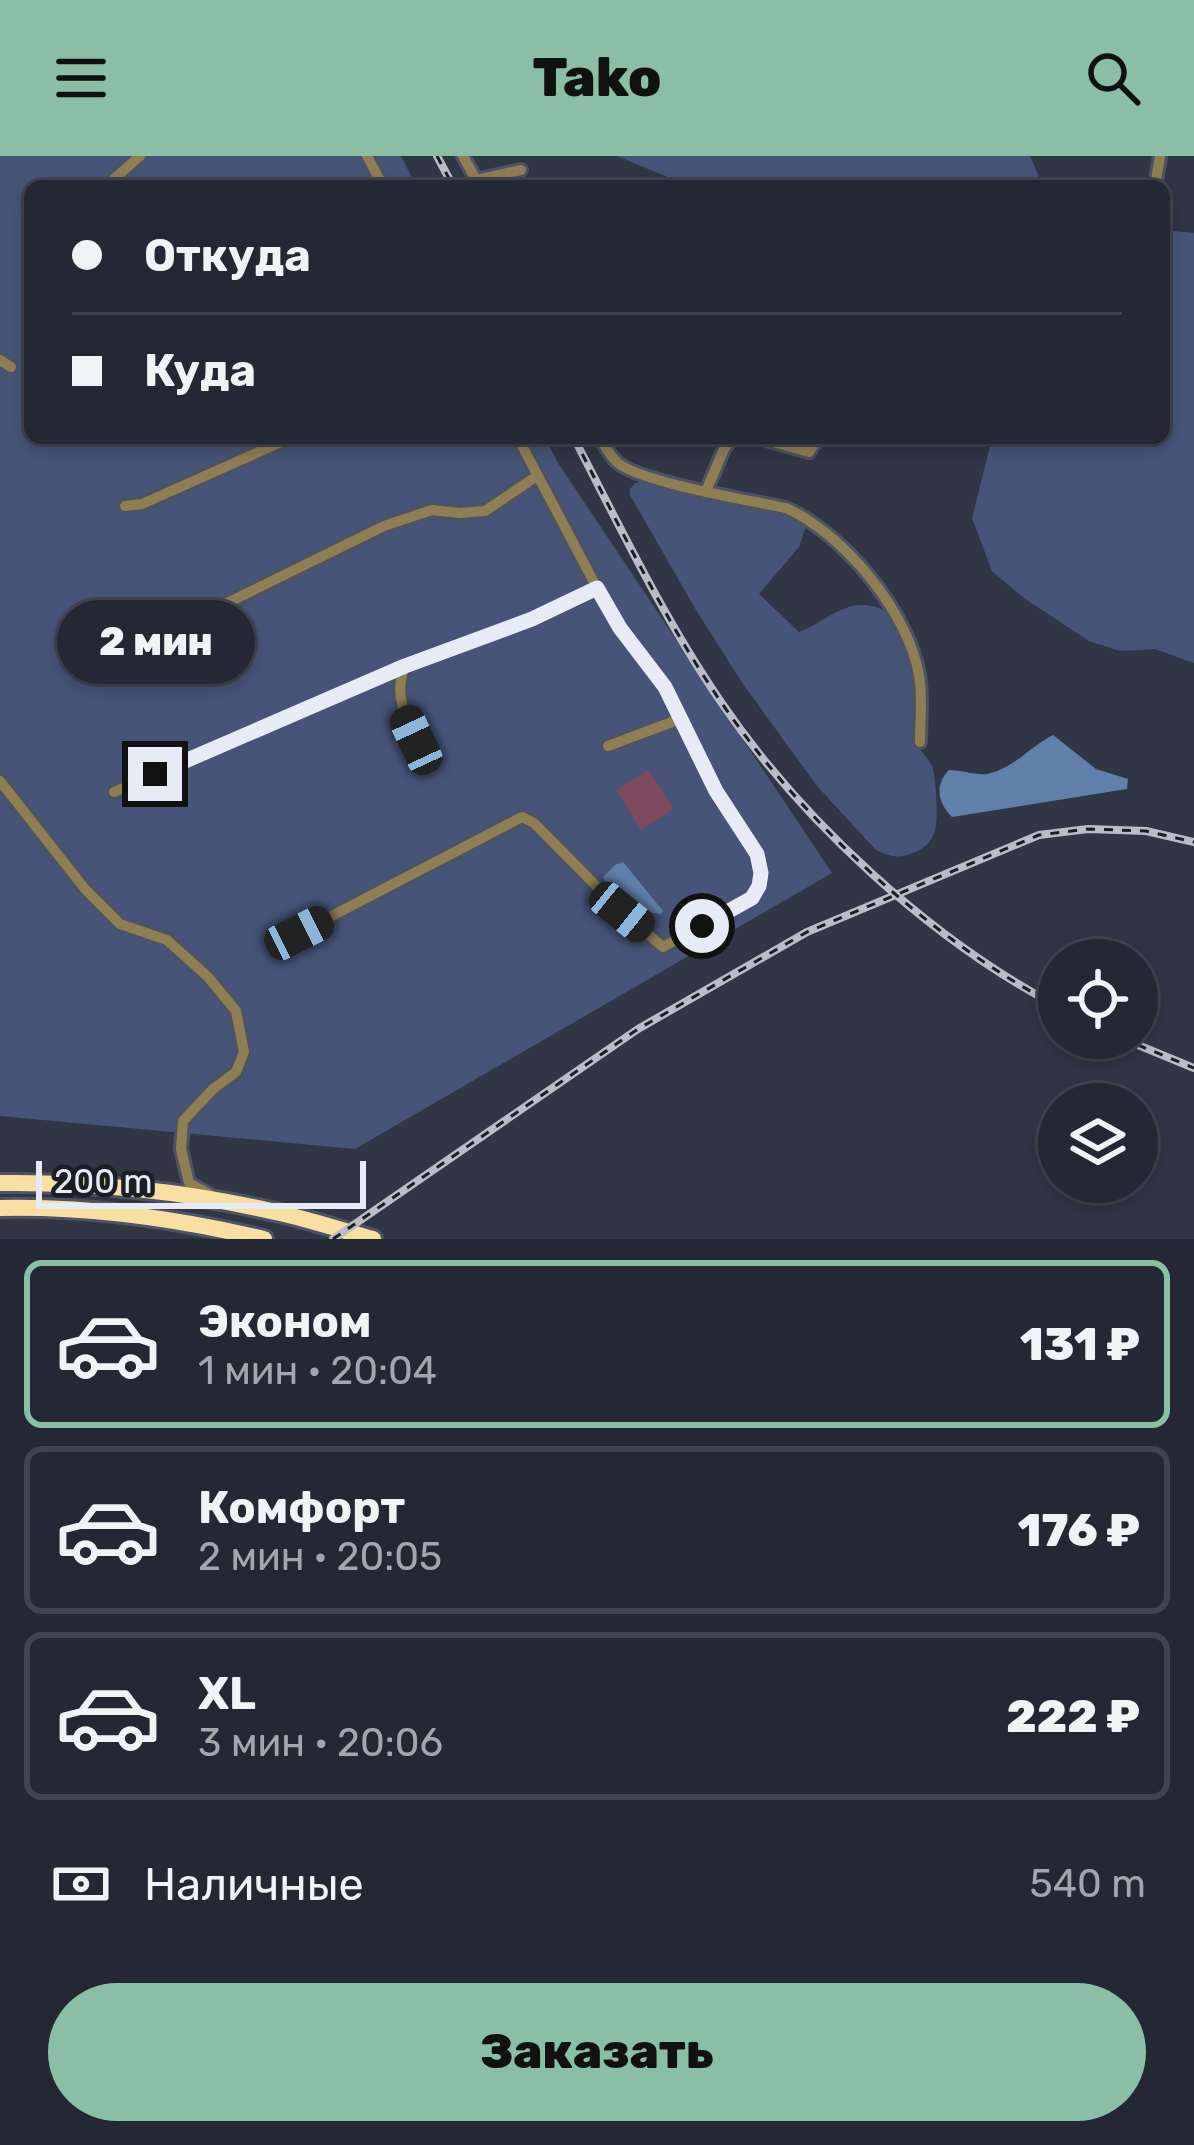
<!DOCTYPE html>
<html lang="ru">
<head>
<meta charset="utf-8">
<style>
	body { margin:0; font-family:Rubik,sans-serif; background:#2c303c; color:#f1f3f6; height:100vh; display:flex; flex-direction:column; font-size:45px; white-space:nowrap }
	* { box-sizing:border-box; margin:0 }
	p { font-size:39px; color:#a3a6ac }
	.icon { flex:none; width:66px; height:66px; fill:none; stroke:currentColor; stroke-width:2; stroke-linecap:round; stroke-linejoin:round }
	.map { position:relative; height:1083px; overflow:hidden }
	.sheet { display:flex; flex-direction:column; background:#242834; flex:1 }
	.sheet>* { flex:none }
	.banner { position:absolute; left:24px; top:24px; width:1146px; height:264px; border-radius:18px; box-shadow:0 6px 18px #0003,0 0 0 3px #41444f; display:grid; align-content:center; height:264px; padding:0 48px; background:#242834 }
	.fabs { position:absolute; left:1038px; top:783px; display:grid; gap:24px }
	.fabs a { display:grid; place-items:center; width:120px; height:120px; border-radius:50%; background:#242834; box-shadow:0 6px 18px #0003,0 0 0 3px #41444f; font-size:60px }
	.scale { position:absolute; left:36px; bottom:30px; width:330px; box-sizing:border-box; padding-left:12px; border:6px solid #e7ebf5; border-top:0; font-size:33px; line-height:42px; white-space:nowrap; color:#e7ebf5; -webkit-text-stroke:9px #1b1e25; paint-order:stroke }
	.end { position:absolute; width:54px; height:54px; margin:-27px; border:15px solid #e7ebf5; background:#111; box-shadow:0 0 0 6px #111 }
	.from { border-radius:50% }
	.bubble { position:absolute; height:84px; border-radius:42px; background:#242834; box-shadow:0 6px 18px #0003,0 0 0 3px #41444f; font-size:39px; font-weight:800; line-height:84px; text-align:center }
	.car { position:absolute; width:36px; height:72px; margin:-36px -18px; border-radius:15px; box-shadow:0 0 9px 3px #0007; background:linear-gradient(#222 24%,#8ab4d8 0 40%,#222 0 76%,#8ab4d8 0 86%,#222 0) }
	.banner b { display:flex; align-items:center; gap:42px; height:114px; font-size:45px }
	.banner b+b { border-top:3px solid #41444f }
	.banner i { width:30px; height:30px; background:#f1f3f6 }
	ul { padding:21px 0 0; list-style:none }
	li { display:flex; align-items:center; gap:36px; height:168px; margin:0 24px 18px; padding:0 24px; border:6px solid #41444f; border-radius:18px }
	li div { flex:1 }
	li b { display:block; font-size:45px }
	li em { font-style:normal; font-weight:800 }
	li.on { border-color:#8abfa5 }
	li>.icon { width:108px; height:108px; stroke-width:1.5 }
	.pay { display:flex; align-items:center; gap:30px; height:132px; padding:0 48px; font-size:45px }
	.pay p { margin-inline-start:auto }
	.action { display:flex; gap:24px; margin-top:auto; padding:24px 48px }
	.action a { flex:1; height:138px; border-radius:72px; background:#8abfa5; color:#111; font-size:48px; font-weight:800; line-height:138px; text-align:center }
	header { display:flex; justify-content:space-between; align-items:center; height:156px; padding:0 48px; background:#8abfa5; color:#111; font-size:54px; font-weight:800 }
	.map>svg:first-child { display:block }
	.green { fill:#46547a }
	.water { fill:#617fab }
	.building { fill:#7e4a5e }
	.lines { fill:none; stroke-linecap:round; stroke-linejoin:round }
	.minor-casing { stroke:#4d5362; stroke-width:16 }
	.highway-casing { stroke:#4d5362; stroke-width:22 }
	.minor { stroke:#8f7d54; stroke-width:10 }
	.highway { stroke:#fadfa3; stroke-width:16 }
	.rail-casing { stroke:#b8bdc8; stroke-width:8 }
	.rail { stroke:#1b1e25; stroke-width:3; stroke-dasharray:9; stroke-linecap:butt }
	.route { stroke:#e7ebf5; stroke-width:15 }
</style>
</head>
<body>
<header><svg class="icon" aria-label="menu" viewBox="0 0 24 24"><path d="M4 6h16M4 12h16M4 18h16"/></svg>Tako<svg class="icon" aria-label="search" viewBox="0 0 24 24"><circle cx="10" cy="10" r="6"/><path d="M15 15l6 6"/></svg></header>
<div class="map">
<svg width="1194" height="1083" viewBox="0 0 1194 1083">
	<rect width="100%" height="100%" fill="#303646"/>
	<path class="green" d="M0,0H401L416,30H30V282H545L558,307L832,717L355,993L0,960Z
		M617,0H1030L1043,30H689Z
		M1164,74L1194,77V507L1155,493L1120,495L1089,485L1024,442L992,415L972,362L992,282H1164Z
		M641,326L787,358L806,370L799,391L759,438L799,476C825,467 844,442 876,451C899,456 914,510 916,531C917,548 910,571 916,587C919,595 928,601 932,610C935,618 935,628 936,637C937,664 941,689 910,698C897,703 887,700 875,693L817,630L743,528L696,454L630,339V333L635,327Z"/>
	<path class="water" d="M1053,579L1096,613L1128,623L1127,633L952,661C938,647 934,629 949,614C963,614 979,621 991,617C1016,610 1031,590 1053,579Z
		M623,706L663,755L661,758C638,756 611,743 603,721L615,709Z"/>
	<path class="building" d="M649,614L674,653L641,674L616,634Z"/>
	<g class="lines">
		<defs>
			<path id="minor" d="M367,0L383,30
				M463,0L479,29
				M476,24L521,14
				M106,30L140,0
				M1155,30L1160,0
				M0,204L11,211
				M600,282C605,290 610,300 617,306C638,326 752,345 786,352C844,378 908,456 919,519C923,541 920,564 920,586
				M759,282L809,296L818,282
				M706,335L724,293L732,282
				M125,350L142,348L290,282
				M168,476L384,370L432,354L460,357L485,355L537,320
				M416,583C404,559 394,536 405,510L533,463L597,432
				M608,590L680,563
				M0,625L85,733L120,768L167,784L208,821L236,855L244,896L236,916L213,933L183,965L181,993L189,1027L209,1038
				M114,636L405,510
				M299,777L522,661L534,667L622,756L663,791L751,742L759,729L761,717L757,698L716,636L665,531L620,472L597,432L518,282"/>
			<path id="highway" d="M0,1027C91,1026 186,1035 275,1056C308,1063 341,1074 373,1083
				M0,1052C88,1050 179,1063 264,1083"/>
		</defs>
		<use href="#minor" class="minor-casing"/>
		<use href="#highway" class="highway-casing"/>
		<use href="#minor" class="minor"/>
		<use href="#highway" class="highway"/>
		<defs>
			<path id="rail" d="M437,0L453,30
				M574,282C620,371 664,463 721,546C802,665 931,784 1059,851
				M1121,882L1194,912
				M333,1083L638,873L807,776L1039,679L1088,673L1146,675L1194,686"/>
		</defs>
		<use href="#rail" class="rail-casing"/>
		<use href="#rail" class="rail"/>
	</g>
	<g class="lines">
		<path class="route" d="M155,618L405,510L532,463L597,432L620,472L665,531L716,635L757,698L761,717L759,730L752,742L702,770"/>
	</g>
</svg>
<div class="fabs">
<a><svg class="icon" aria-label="locate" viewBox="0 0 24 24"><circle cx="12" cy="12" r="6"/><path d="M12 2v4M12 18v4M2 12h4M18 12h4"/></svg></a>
<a><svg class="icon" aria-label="layers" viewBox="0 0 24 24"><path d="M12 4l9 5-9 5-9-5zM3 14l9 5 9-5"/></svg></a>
</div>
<div class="scale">200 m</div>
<i class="end from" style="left:702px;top:770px"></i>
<i class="end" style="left:155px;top:618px"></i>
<div class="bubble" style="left:57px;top:444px;width:198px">2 мин</div>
<i class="car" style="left:416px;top:584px;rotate:335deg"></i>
<i class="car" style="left:622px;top:756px;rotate:129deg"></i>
<i class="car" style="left:299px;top:777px;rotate:63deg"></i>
<div class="banner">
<b><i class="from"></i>Откуда</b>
<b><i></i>Куда</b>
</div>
</div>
<section class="sheet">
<ul>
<li class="on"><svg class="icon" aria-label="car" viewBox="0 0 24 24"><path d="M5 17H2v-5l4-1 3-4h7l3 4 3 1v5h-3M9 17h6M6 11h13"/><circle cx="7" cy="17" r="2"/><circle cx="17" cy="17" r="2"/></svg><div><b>Эконом</b><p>1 мин · 20:04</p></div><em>131 ₽</em></li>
<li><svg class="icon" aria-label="car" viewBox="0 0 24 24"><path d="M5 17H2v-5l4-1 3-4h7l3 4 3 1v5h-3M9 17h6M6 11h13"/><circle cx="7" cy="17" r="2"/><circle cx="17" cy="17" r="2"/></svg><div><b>Комфорт</b><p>2 мин · 20:05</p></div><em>176 ₽</em></li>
<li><svg class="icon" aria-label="car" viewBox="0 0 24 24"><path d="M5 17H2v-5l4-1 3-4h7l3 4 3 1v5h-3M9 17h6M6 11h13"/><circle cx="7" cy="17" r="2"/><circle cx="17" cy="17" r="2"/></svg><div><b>XL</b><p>3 мин · 20:06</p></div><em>222 ₽</em></li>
</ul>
<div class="pay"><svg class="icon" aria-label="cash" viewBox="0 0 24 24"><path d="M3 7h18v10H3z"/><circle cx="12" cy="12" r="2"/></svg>Наличные<p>540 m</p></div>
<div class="action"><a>Заказать</a></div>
</section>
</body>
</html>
